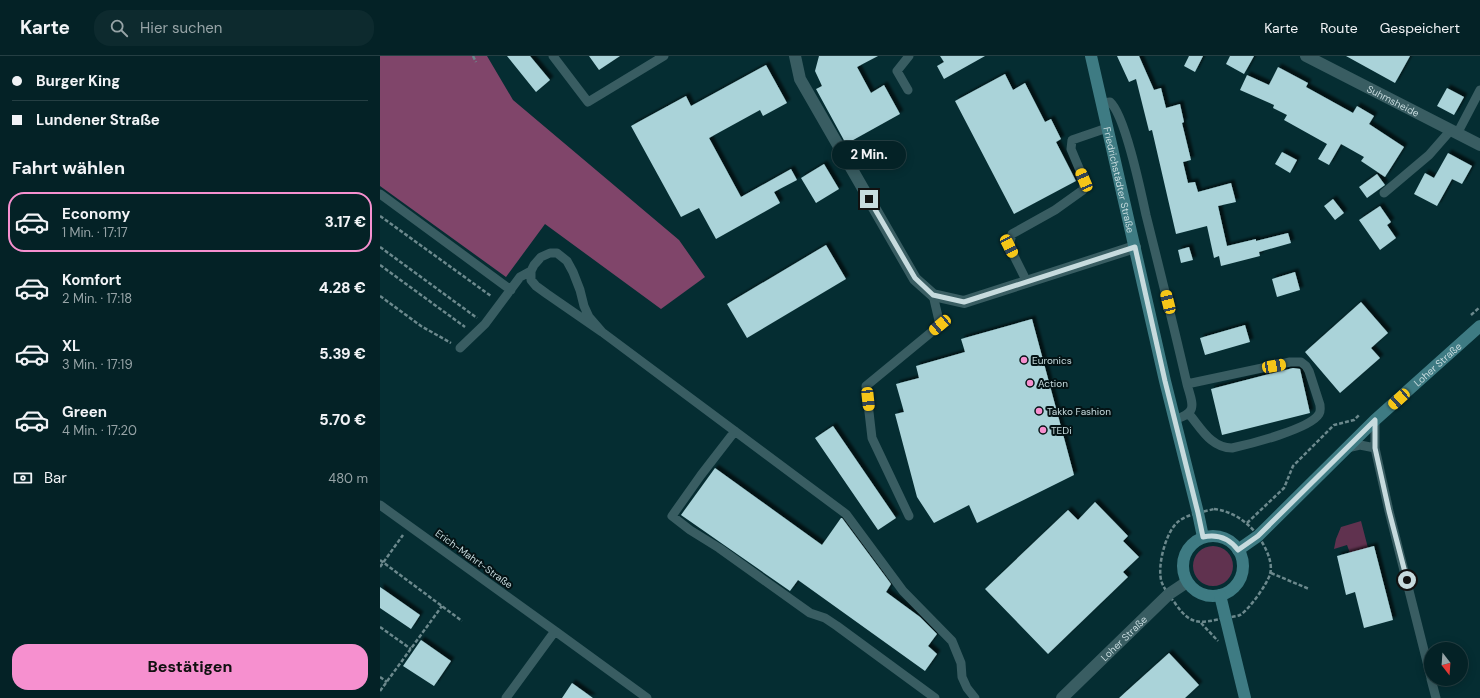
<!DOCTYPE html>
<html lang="de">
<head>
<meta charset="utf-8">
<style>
	body { margin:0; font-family:"DM Sans",sans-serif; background:#0d2a2e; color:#f1f3f6; height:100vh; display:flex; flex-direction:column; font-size:15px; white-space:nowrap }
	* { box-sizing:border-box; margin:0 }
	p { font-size:13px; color:#97a4a7 }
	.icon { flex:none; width:22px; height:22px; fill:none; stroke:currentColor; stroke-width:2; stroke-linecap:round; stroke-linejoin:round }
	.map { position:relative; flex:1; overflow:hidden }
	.side { display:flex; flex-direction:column; background:#042226; width:380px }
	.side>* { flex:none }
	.guide { display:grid; align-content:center; height:88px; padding:0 12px; background:#042226 }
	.needle { width:26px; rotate:163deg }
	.tools { position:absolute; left:1044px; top:586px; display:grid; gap:8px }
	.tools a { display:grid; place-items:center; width:44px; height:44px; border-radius:50%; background:#042226; box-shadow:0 2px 10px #0003,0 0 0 1px #253f43; font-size:20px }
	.end { position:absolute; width:18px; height:18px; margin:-9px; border:5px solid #c7dbde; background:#111; box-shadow:0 0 0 2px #111 }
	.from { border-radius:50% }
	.bubble { position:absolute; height:28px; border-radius:14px; background:#042226; box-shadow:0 2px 10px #0003,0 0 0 1px #253f43; font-size:13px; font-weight:800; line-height:28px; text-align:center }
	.car { position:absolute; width:12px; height:24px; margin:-12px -6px; border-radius:5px; box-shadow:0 0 3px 1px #0007; background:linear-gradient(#f5c518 24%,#345 0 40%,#f5c518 0 76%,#345 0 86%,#f5c518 0) }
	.guide b { display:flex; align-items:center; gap:14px; height:38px; font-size:15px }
	.guide b+b { border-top:1px solid #253f43 }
	.guide i { width:10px; height:10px; background:#f1f3f6 }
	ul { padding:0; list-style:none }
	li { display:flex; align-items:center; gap:12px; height:60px; margin:0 8px 6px; padding:0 4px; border:2px solid transparent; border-radius:16px }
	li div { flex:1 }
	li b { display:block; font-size:15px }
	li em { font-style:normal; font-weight:800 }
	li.on { border-color:#f690cf }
	li>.icon { width:36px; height:36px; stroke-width:1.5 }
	h2 { padding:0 12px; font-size:18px; line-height:48px }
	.pay { display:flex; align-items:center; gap:10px; height:44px; padding:0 12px; font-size:15px }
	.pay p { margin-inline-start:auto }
	.primary-button { display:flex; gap:8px; margin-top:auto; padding:8px 12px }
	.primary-button a { flex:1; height:46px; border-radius:16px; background:#f690cf; color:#111; font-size:16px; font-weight:800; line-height:46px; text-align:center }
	header { display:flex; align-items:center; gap:24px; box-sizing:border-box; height:56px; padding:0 20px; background:#042226; border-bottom:1px solid #253f43 }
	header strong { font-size:19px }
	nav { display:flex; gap:22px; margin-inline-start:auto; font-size:14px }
	.search { width:280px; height:36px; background:#0d2a2e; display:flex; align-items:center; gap:10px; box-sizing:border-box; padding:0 14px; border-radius:16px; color:#97a4a7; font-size:15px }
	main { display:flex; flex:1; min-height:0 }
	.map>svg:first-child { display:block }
	.green { fill:#60324f }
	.forest { fill:#80456a }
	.building { fill:#aad3d9; filter:url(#shadow) }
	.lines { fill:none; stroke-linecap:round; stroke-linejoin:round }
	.path { stroke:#6c898d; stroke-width:2.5; stroke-dasharray:4 2; stroke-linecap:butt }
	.lane { stroke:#395d62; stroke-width:9 }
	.street { stroke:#395d62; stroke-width:12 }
	.secondary { stroke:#3e7b83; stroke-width:12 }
	.route { stroke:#c7dbde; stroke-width:5 }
	.poi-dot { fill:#f690cf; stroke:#041315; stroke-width:1.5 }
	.labels { text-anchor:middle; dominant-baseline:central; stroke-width:4; stroke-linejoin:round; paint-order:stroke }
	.street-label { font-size:10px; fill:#c7dbde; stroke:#041315 }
	.poi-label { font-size:10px; fill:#c7dbde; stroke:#041315; text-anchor:start }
</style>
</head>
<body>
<header>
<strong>Karte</strong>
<div class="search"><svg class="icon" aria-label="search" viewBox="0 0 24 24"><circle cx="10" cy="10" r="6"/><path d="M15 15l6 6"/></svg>Hier suchen</div>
<nav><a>Karte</a><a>Route</a><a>Gespeichert</a></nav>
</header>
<main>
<section class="side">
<div class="guide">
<b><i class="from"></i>Burger King</b>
<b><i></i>Lundener Straße</b>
</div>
<h2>Fahrt wählen</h2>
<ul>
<li class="on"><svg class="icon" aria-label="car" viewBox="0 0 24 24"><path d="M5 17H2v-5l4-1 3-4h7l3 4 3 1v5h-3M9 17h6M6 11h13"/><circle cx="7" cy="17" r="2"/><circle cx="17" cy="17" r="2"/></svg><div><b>Economy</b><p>1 Min. · 17:17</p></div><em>3.17 €</em></li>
<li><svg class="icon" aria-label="car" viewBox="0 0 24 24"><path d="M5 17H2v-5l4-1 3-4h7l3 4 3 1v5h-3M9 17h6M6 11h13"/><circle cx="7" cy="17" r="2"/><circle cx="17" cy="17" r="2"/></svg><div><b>Komfort</b><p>2 Min. · 17:18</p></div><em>4.28 €</em></li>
<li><svg class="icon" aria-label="car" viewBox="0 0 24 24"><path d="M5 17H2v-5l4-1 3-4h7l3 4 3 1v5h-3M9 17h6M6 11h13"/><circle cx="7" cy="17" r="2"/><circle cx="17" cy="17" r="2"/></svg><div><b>XL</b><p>3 Min. · 17:19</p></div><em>5.39 €</em></li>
<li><svg class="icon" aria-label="car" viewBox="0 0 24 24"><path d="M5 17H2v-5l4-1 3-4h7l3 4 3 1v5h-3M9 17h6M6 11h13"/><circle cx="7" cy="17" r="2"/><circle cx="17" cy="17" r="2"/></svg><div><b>Green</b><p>4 Min. · 17:20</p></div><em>5.70 €</em></li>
</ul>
<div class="pay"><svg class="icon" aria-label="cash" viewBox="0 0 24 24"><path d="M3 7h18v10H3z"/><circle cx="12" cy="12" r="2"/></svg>Bar<p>480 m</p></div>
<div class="primary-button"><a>Bestätigen</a></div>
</section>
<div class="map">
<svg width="1100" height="642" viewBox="0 0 1100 642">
	<defs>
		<filter id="shadow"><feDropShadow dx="3.5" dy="-3.5" stdDeviation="1" flood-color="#0009"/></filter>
	</defs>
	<rect width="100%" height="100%" fill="#052d32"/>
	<path class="green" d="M981,465L988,492L970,497L967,489L954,493L956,483L961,471Z
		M813 510a20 20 0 1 1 40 0a20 20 0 1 1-40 0Z"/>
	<path class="forest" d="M0,0H107L133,44L299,184L325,221L281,253L165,168L126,221L0,130Z"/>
	<path class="building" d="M127,0H150L170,24L156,36Z
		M209,0H240L219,14Z
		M439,0H498L477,11L491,37L504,29L520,58L466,88L436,33L442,30L435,15Z
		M560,0H605L564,23L557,10L564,6Z
		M737,0H759L774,34L781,32L786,52L800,48L804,66L802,67L811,104L803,106L808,127L815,126L818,136L851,127L856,146L838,150L847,190L876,183V185L908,177L911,187L879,196L880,200L841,210L839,200L834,202L827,170L796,178L772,74L769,75L756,23L749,26Z
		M809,0H823L815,16L804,10Z
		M850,0H874L864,18L846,8Z
		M966,0H1030L1015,27Z
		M386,9L407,47L383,60L380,54L329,82L361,141L411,113L417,124L394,136L400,147L336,183L319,152L301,161L251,70L306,40L311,50Z
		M898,11L928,27L926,31L973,57L977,50L994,60L989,68L1024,91L1005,121L981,105L984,101L961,88L949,109L938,103L947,88L904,64L907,59L893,52L894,49L860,34L867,19L889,29Z
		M625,18L633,34L645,27L665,66L671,63L681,83L676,86L696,125L634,158L575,45Z
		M1067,32L1084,41L1074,59L1057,50Z
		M902,96L917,104L910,117L895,108Z
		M1068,97L1092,110L1082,128L1072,123L1057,150L1034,138L1045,117L1054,122Z
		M444,108L459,133L436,147L421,122Z
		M997,118L1005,129L987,142L979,131Z
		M953,143L964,157L955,164L944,150Z
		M1000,150L1011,166L1007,169L1016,182L1000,194L979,164Z
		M446,189L466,223L367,282L347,248Z
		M809,191L813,204L801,207L798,194Z
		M915,216L920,234L897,241L892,223Z
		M981,246L1008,277L991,292L1000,302L960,337L925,296Z
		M652,263L694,419L597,467L589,449L554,467L537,441L515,358L524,356L516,328L539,322L536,310L585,296L581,283Z
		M865,269L870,286L825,299L820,282Z
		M913,312L920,313L930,357L842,379L831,333Z
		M453,370L516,462L498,474L435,382Z
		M335,412L442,489L461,462H462L511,528L506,536L540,561L557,578L548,590L557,598L545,615L418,524L410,535L301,459Z
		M715,446L748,480L743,485L759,501L743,516L748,521L668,598L605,533L688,454L698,464Z
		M994,490L1013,564L984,572L975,536L966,539L957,500Z
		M0,531L40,559L31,573L0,552Z
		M41,584L71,605L54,630L23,610Z
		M789,597L819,629L805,642H739Z
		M192,627L213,642H182Z"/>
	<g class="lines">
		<path class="path" d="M93,0L96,6
			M0,160L111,240
			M0,191L97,262
			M0,209L85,271
			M0,240L41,270L71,287
			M1091,259L1100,251
			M834,453C850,455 864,463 875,476C883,486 894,505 890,518C888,527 868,555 860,559C855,561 849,561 845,562C821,567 811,571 795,547C790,541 785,534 782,527C776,512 786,474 799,465C808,458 823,456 834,453Z
			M867,467L904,432L913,410L954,369L974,364L979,359
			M0,504L82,565
			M0,511L23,479
			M891,517L929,533
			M821,567L838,585
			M0,571L31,593
			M0,621L7,626
			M0,635L62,550"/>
		<path class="lane" d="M173,0L208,46L284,0
			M528,34L517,15L529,0
			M722,47L730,46C745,59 761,136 766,159C780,215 794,271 807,328C812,347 819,357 795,363
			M1077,78L1100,34
			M1004,137L1049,99L1070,75
			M0,138L131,234
			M647,226L629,190L632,178L675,154L703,134L704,124L691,93L692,84L727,72
			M222,276L209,261L204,250L200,234L193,216L187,205L177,197H170L161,201L154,209L151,215V224L156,230L167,238L222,276L466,458L523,535L572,585L581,607L582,621L587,632L595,642
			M80,292L105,268L140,221L151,215
			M807,328L910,306H921L926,310L929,315L940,349C940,352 941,355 939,358C930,373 870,388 852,392C831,392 821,372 809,358
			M995,364V392L1009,455L1051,622
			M355,375L321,419L292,460L310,474L339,492L430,557L445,562L457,570L555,642
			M967,392L980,389L995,392
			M0,449L175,575
			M529,460L492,382L486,330L560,269L553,239
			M1051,623L1056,642
			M126,642L175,575L267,642"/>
		<g class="street">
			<path d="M415,0L420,23L535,223L553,239L584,246L755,191"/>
			<path id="s1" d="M926,0L1100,89"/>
			<path id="s2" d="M682,642L789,538L807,526"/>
		</g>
		<g class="secondary">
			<path id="s3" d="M711,0L785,325L818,457L823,481"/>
			<circle cx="833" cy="510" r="30"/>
			<path id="s4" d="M858,494L878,480L995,364L1100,270"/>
			<path d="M840,539L865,642"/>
		</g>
	</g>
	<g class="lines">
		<path class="route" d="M489,143L535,222L553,239L584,246L755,191L785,325L818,457L823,481C837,478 849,482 858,494L878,480L995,364V392L1009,455L1027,524"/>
	</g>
	<g class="poi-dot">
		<circle cx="644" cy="304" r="4"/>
		<circle cx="650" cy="327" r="4"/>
		<circle cx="659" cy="355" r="4"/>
		<circle cx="663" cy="374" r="4"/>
	</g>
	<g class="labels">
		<g class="street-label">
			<text stroke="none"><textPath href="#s1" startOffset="98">Suhmsheide</textPath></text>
			<text stroke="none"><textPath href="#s3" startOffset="127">Friedrichstädter Straße</textPath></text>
			<text stroke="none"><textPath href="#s4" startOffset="273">Loher Straße</textPath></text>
			<text transform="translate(94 503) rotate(36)">Erich-Mahrt-Straße</text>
			<text stroke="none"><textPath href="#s2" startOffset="86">Loher Straße</textPath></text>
		</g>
		<g class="poi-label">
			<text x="652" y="304">Euronics</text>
			<text x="658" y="327">Action</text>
			<text x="667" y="355">Takko Fashion</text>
			<text x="671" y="374">TEDi</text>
		</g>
	</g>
</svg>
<div class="tools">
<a><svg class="needle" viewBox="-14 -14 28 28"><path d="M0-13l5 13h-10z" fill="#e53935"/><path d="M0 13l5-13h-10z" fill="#97a4a7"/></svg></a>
</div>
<i class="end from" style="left:1027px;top:524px"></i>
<i class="end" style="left:489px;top:143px"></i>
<div class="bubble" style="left:452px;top:85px;width:74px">2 Min.</div>
<i class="car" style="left:704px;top:124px;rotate:337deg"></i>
<i class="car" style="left:629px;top:190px;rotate:153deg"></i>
<i class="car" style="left:788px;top:246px;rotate:346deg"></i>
<i class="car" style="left:560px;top:269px;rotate:230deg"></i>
<i class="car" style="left:894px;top:310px;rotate:80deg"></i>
<i class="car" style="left:488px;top:343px;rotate:174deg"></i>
<i class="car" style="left:1019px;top:343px;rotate:228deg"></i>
</div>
</main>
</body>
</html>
